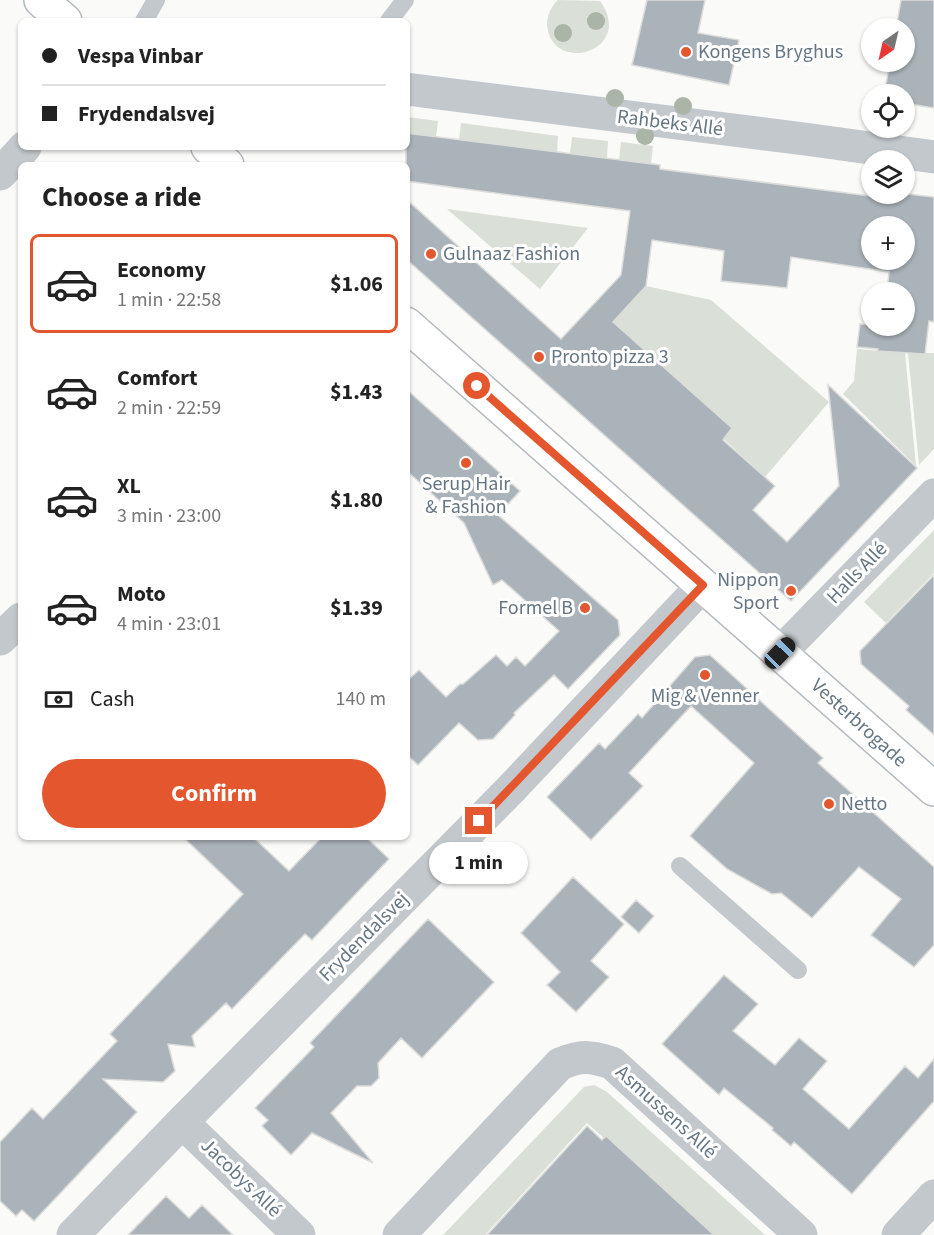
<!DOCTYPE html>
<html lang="en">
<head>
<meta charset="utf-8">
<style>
	body { margin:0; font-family:"Source Sans 3",sans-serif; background:#f6f6f6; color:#222; height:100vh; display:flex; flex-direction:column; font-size:22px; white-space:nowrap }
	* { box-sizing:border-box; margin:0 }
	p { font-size:20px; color:#767676 }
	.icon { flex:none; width:33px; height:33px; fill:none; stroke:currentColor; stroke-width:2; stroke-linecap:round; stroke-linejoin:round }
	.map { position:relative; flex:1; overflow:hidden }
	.drawer { position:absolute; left:18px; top:162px; width:392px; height:678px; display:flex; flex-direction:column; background:#fff; border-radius:9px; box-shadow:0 2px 4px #0004 }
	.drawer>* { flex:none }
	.top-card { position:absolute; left:18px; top:18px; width:392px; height:132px; border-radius:9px; box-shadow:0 2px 4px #0004; display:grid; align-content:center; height:132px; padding:0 24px; background:#fff }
	.needle { width:39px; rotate:214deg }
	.fabs { position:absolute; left:861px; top:18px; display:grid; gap:12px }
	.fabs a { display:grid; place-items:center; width:54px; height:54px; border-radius:50%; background:#fff; box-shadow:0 2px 4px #0004; font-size:30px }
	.end { position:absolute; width:27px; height:27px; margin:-14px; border:8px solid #e4572e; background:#fff; box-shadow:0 0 0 3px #fff }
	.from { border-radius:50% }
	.bubble { position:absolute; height:42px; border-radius:21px; background:#fff; box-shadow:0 2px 4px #0004; font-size:20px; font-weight:700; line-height:42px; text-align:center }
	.car { position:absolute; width:18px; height:36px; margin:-18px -9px; border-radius:8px; box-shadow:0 0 4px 2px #0007; background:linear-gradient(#222 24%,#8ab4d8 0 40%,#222 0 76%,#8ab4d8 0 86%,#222 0) }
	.top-card b { display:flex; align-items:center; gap:21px; height:57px; font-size:22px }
	.top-card b+b { border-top:2px solid #e0e0e0 }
	.top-card i { width:15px; height:15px; background:#222 }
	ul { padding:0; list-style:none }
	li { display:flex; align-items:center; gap:18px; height:99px; margin:0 12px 9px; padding:0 12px; border:3px solid transparent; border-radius:9px }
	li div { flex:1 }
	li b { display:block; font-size:22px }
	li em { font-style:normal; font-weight:700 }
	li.active { border-color:#e4572e }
	li>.icon { width:54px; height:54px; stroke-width:1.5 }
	h2 { padding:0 24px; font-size:27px; line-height:72px }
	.pay { display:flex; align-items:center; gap:15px; height:66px; padding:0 24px; font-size:22px }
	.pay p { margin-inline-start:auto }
	.action { display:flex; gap:12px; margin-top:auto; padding:12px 24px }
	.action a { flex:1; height:69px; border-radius:36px; background:#e4572e; color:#fff; font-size:24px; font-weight:700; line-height:69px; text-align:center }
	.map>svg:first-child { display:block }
	.green { fill:#dadfd7 }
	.building { fill:#aab3b9; stroke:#dcdcda; stroke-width:1.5; fill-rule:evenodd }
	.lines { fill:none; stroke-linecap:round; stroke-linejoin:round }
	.secondary-casing { stroke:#b3babf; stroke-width:36 }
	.lane { stroke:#c3c8cc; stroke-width:18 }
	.street { stroke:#c3c8cc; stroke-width:33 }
	.secondary { stroke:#fff; stroke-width:33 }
	.tree { fill:#aab4a7 }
	.route { stroke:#e4572e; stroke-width:8 }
	.poi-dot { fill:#e4572e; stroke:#fff; stroke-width:2 }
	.labels { text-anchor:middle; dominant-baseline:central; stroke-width:6; stroke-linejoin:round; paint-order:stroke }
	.poi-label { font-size:20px; fill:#657683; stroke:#fff; text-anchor:start }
	.street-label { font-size:20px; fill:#657683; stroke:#fff }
</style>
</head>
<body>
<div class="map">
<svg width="934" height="1235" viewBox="0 0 934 1235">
	<rect width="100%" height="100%" fill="#fafaf8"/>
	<path class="green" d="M558,0L600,1C636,51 552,76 547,25C547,16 551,6 558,0Z
		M407,117L438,121L436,137L407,133Z
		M461,123L558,136L557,152L459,140Z
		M572,137L608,141L607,158L570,154Z
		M621,142L653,146L651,164L619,160Z
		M447,209L588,228L540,289Z
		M646,286L711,300L829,402L765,477L724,439L732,428L613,322Z
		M857,349L905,353L916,466L843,394L854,381Z
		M908,353H934V449L919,465Z
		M934,530V573L886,623L864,602Z
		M594,1085L607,1092L765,1235H712L587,1123L485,1235H443L584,1087Z"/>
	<path class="building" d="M647,0H705L698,33L739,40L729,85L632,65Z
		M901,0H934V108L904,103V94H884L890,62H904V28H896Z
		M406,133L660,165V169L901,200L907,194L934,197V322L929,321L925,354L877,351L878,349L857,347L860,324L882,326H904V292H887L889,272L791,257L787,288L721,281L724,251L652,240L646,286L613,322L732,428L723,440L775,486L753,510L787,542L839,486L828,385L917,468L791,601L406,259V199L561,339L621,275L630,211L406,181ZM872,226H904V260H872Z
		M406,389L520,491L498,515L618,620L620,635L568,689L554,675L514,713L515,715L493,739L478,740L459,723L418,765L406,754V682L419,670L446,697L460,684H463L496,655L507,666L516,657L525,666L559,631L502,580L493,585L464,523L406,470Z
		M934,575V735L906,710L909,706L861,664L860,651Z
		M710,655L823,758L818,763L934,867V945L914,967L871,935L901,899L859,867L812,918L781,893L772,894L727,869L690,836L754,763L691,706L629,773L643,786L591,840L547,797L599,743L605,749L638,714L642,718L695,657Z
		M183,837H253L289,871L322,837H366L389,859L312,940L305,934L232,1009L226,1003L192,1036L195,1047L168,1044L175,1071L163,1082L103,1079L137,1112L34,1221L22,1210L16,1216L0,1201V1142L32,1108L43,1119L117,1041L110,1034L243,894Z
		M573,877L624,924L591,961L609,977L576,1012L547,985L560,972L521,933Z
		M636,900L654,916L639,933L621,917Z
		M428,919L494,982L422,1058L401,1038L378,1063L379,1078L371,1086H357L331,1113L373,1163L312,1133L291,1155L262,1126L268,1120L255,1108L314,1047L310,1043Z
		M724,975L758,1004L733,1031L775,1065L799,1038L827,1061L803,1089L849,1129L905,1066L918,1078L934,1059V1101L852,1194L794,1142L791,1146L772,1130L773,1128L724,1088L719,1095L662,1044Z
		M587,1126L602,1140L606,1136L714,1235H487Z
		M166,1196L189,1218L202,1205L233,1235H128Z"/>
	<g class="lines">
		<defs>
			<path id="secondary" d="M41,0L65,21
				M208,147L227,165
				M406,324L934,789"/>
		</defs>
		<use href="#secondary" class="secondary-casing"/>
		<path class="lane" d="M144,21L156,0
			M389,21L405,0
			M680,866L798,970"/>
		<path class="street" d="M406,89L812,140L934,157
			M0,174L25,147
			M0,639L21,619
			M780,653L934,495
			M182,1122L299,1235
			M73,1235L182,1122L512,788L703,585
			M399,1235L560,1064C581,1055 590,1056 612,1063L801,1235
			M898,1235L934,1196"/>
		<use href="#secondary" class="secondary"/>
	</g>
	<g class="tree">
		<circle cx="596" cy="21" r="9"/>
		<circle cx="563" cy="33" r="9"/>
		<circle cx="615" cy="98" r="9"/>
		<circle cx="683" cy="106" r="9"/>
		<circle cx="645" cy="136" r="9"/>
	</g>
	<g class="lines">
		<path class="route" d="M477,386L703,585L479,821"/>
	</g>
	<g class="poi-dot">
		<circle cx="686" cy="52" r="6"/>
		<circle cx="431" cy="254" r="6"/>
		<circle cx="539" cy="357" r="6"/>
		<circle cx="466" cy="463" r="6"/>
		<circle cx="791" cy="591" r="6"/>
		<circle cx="585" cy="608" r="6"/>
		<circle cx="705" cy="675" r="6"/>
		<circle cx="829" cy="804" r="6"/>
	</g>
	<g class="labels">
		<g class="poi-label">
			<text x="698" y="52">Kongens Bryghus</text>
			<text x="443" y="254">Gulnaaz Fashion</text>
			<text x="551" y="357">Pronto pizza 3</text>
			<text x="466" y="484" text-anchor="middle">Serup Hair<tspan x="466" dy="23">&amp; Fashion</tspan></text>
			<text x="779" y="580" text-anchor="end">Nippon<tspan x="779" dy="23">Sport</tspan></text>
			<text x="573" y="608" text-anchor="end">Formel B</text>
			<text x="705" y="696" text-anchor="middle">Mig &amp; Venner</text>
			<text x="841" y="804">Netto</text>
		</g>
		<g class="street-label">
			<text transform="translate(670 123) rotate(7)">Rahbeks Allé</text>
			<text transform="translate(857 573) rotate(-46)">Halls Allé</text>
			<text transform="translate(859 723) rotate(42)">Vesterbrogade</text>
			<text transform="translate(364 937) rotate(-45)">Frydendalsvej</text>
			<text transform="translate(666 1112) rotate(42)">Asmussens Allé</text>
			<text transform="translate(241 1178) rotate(44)">Jacobys Allé</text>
		</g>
	</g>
</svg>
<div class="fabs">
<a><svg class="needle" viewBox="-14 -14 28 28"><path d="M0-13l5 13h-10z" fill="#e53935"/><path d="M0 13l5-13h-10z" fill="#767676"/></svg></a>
<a><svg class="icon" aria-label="locate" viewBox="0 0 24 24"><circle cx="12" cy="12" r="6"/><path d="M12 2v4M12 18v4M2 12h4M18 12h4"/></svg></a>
<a><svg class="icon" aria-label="layers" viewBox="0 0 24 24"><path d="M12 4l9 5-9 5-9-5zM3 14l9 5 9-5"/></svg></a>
<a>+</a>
<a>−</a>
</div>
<i class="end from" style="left:477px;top:386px"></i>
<i class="end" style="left:479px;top:821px"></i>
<div class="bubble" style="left:429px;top:842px;width:99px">1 min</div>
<i class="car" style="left:780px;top:653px;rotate:44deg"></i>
<div class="top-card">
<b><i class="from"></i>Vespa Vinbar</b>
<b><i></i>Frydendalsvej</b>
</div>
<section class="drawer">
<h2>Choose a ride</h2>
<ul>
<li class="active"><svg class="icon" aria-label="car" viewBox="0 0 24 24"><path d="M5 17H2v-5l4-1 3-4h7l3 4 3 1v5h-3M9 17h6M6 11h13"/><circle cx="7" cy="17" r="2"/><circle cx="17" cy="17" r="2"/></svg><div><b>Economy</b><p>1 min · 22:58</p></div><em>$1.06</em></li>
<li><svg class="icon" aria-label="car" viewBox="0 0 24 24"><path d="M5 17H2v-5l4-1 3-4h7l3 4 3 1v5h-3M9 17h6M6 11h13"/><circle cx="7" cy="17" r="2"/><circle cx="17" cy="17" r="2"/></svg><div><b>Comfort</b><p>2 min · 22:59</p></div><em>$1.43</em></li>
<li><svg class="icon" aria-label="car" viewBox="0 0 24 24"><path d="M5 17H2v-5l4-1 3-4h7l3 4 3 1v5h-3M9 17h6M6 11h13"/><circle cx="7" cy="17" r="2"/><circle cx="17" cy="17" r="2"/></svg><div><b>XL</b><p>3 min · 23:00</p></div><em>$1.80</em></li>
<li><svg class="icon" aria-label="car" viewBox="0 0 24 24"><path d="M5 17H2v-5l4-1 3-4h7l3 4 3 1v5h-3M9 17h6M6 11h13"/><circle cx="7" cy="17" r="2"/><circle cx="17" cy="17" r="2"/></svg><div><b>Moto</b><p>4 min · 23:01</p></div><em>$1.39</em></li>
</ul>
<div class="pay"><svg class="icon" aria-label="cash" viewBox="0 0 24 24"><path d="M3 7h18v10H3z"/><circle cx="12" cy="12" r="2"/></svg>Cash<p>140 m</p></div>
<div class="action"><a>Confirm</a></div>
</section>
</div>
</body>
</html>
